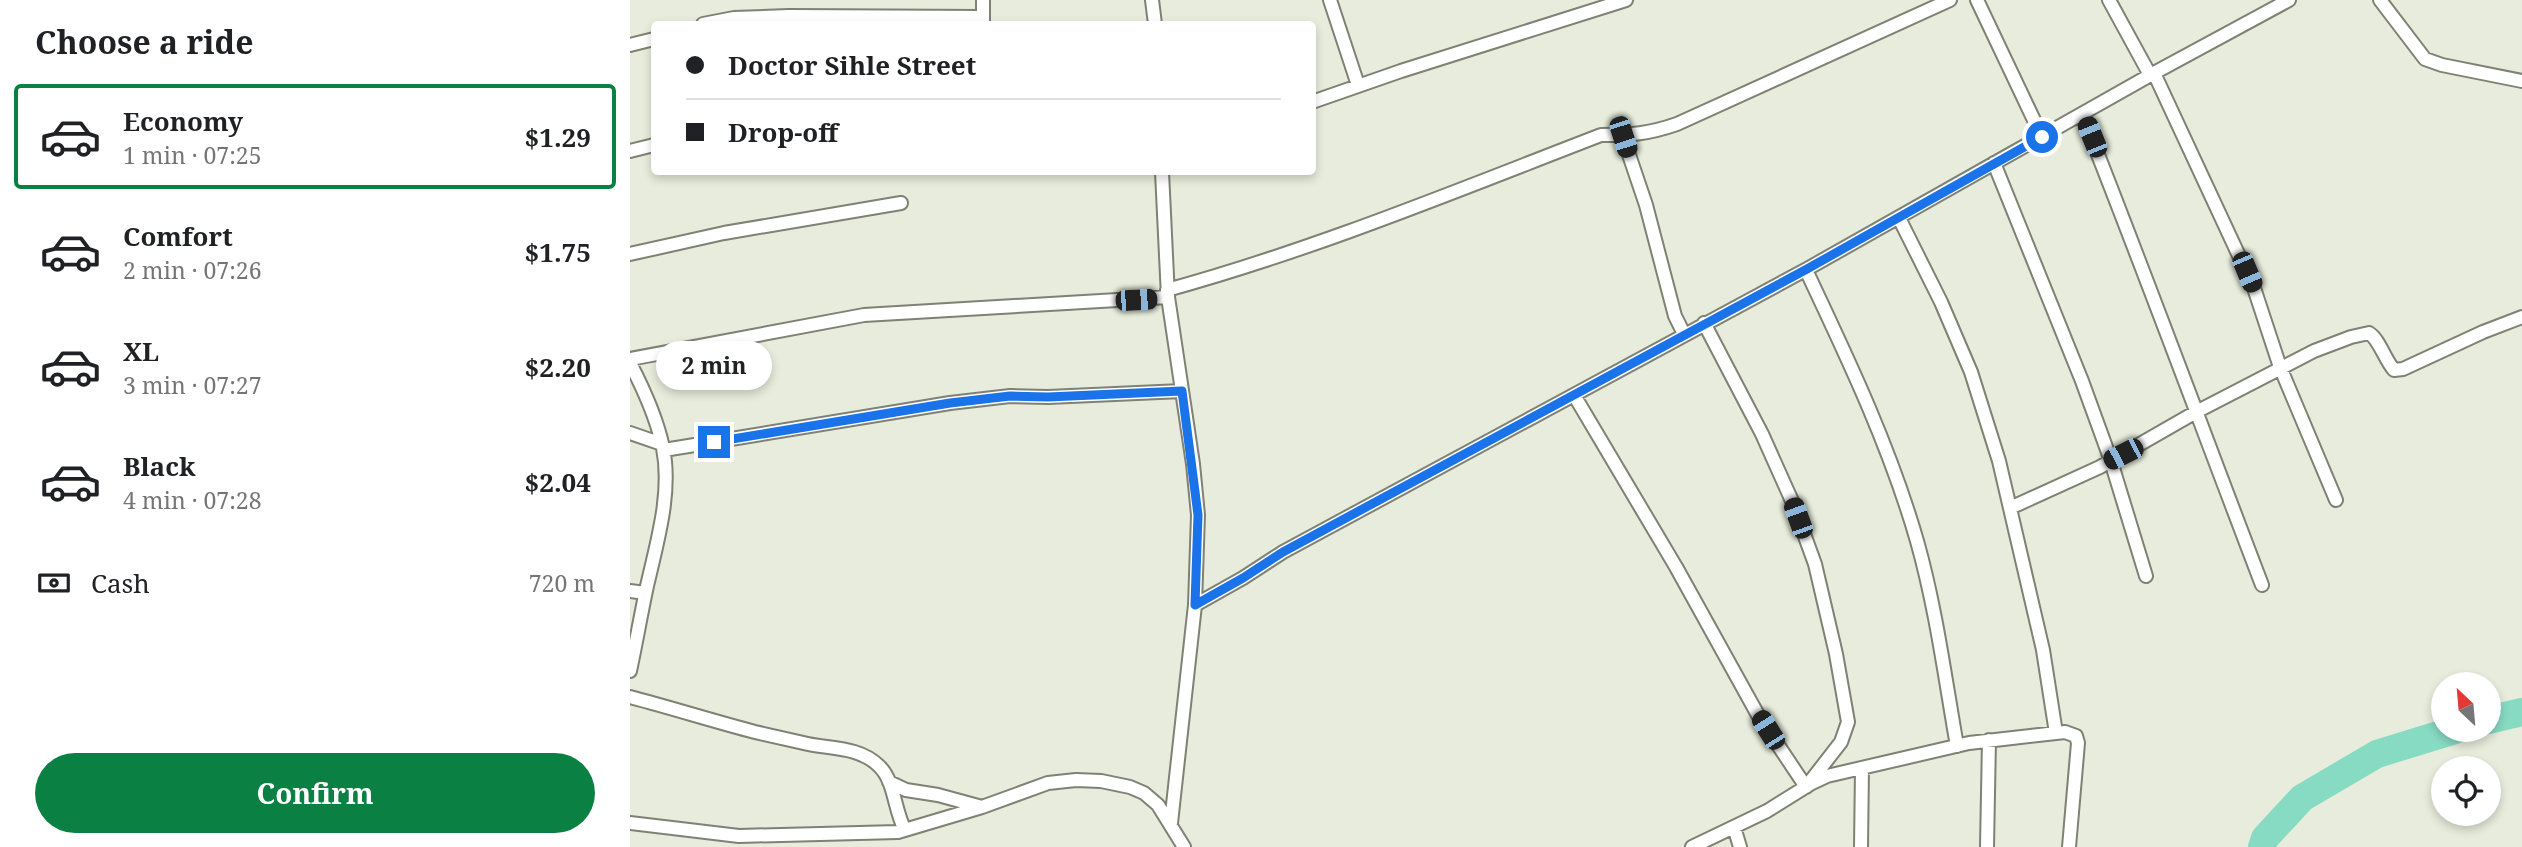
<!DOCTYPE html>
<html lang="en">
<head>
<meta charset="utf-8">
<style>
	body { margin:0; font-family:"Noto Serif",serif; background:#f6f6f6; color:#202124; height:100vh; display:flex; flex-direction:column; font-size:26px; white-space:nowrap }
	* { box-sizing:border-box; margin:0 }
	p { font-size:23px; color:#757577 }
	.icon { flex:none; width:38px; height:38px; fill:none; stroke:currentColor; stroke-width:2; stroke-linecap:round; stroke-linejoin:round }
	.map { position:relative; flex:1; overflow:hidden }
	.side { display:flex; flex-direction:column; background:#fff; width:630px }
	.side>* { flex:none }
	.guide { position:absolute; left:21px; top:21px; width:665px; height:154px; border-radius:7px; box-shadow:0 4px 10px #0003; display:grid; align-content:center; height:154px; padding:0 35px; background:#fff }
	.needle { width:46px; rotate:334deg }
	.controls { position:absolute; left:1801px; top:672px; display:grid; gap:14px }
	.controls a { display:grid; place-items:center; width:70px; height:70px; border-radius:50%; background:#fff; box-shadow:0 4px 10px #0003; font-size:35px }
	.end { position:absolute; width:32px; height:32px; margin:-16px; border:9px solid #1a73e8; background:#fff; box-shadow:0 0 0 4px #fff }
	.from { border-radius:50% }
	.bubble { position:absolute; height:49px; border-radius:24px; background:#fff; box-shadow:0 4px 10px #0003; font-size:23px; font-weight:700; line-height:49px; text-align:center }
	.car { position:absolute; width:21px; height:42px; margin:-21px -10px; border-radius:9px; box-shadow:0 0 5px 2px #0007; background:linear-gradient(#222 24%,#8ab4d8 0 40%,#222 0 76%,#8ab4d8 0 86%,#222 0) }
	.guide b { display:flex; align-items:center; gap:24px; height:66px; font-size:26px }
	.guide b+b { border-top:2px solid #e0e0e0 }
	.guide i { width:18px; height:18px; background:#202124 }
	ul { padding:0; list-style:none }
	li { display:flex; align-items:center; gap:21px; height:105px; margin:0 14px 10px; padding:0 21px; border:4px solid transparent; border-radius:7px }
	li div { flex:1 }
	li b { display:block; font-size:26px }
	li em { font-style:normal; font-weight:700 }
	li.selected { border-color:#0b8043 }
	li>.icon { width:63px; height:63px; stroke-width:1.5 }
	h2 { padding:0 35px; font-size:32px; line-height:84px }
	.pay { display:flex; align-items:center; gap:18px; height:77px; padding:0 35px; font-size:26px }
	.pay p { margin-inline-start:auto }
	.primary-button { display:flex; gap:14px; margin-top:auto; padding:14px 35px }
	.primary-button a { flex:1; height:80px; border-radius:42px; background:#0b8043; color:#fff; font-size:28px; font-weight:700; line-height:80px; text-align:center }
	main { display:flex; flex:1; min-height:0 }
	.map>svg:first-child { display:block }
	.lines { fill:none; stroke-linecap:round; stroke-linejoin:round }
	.river { stroke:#87dbc3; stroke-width:28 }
	.minor-casing { stroke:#7e8173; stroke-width:16 }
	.minor { stroke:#fff; stroke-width:12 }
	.route { stroke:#1a73e8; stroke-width:9 }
</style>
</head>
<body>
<main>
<section class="side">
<h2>Choose a ride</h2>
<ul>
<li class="selected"><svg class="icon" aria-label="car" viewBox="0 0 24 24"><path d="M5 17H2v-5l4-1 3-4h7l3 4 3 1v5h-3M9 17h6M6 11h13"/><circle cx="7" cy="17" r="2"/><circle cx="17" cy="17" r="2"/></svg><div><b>Economy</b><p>1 min · 07:25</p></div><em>$1.29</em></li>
<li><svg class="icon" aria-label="car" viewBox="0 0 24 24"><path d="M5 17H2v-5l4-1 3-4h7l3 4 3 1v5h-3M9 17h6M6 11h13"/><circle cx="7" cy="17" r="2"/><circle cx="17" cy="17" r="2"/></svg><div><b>Comfort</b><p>2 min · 07:26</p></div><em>$1.75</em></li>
<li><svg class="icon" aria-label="car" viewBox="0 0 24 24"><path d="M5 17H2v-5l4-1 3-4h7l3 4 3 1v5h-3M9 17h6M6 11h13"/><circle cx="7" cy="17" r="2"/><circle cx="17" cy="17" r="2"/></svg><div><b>XL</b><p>3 min · 07:27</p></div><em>$2.20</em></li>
<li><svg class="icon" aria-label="car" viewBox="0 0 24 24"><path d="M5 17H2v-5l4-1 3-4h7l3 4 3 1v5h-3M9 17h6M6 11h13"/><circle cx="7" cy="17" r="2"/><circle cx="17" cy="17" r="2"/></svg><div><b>Black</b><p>4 min · 07:28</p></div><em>$2.04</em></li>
</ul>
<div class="pay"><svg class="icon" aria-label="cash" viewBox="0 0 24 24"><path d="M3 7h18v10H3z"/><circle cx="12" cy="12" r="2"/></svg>Cash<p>720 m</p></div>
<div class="primary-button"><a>Confirm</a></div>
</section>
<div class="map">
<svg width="1892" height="847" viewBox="0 0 1892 847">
	<rect width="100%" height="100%" fill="#e7ecdc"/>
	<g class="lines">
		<path class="river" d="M1858,720L1892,712
			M1632,847L1635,838L1672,798L1747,754L1825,730"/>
		<defs>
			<path id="minor" d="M522,0L525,24
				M700,0L728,85
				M1347,0L1412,137
				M1479,0L1520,75
				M1750,0L1795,59L1812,65L1892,81
				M73,24L104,18L159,16L353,17
				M353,24V0
				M0,45L24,39
				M1524,73L1624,288L1650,367L1706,500
				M682,102L771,71L996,0
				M1452,114C1514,270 1572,428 1632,585
				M993,137L1016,205L1045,316L1054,334
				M0,151L24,145
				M1364,163L1452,381L1480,458L1516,576
				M532,172L538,297L563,464L568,515L565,605L541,823
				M1269,218L1311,302L1341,372L1369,461L1413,650L1426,733
				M0,254L94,233L271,203
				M1176,270C1218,359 1260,447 1287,541C1306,608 1315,678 1327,746
				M537,290C686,249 828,190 971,135C1002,135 1018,134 1047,124L1320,0
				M0,359L234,315L538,297
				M0,363C14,390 27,418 33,448C42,493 27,542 17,586C11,614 6,643 0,671
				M944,395L1046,567L1128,715L1176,787L1211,742L1218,722L1206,654L1185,564L1162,501L1132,434L1074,323
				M0,433L32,444
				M34,450L320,403L380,396L418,397L552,391
				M1380,508L1470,467L1566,412L1684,351L1721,337L1739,333C1749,339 1755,360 1764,370L1773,369L1853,332L1892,317
				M0,591L15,593
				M565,605L613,578L653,552L1177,269L1524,73L1659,0
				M0,697C42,708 83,721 125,732C142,736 160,740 178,744C202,749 230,747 249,766C265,781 264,810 275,830
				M259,782L276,790L308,795L352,807
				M0,823L109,836L268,832L352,807L418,783L446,780L471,781L500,787L514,793L528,805L554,847
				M1104,827L1110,847
				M1062,847L1137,811L1182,783L1197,776L1339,743L1435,732L1446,736L1448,743L1439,847
				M1231,847L1232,768
				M1357,847L1359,740"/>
		</defs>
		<use href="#minor" class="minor-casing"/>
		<use href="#minor" class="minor"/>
	</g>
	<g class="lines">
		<path class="route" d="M84,442L320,403L380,396L418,397L552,391L568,515L565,605L613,578L653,552L1177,269L1412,137"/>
	</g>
</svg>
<div class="controls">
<a><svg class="needle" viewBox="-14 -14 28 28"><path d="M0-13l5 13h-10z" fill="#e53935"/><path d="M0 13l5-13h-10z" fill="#757577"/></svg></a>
<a><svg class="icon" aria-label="locate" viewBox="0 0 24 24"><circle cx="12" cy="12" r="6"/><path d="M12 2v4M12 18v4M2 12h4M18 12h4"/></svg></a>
</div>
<i class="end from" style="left:1412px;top:137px"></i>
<i class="end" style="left:84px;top:442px"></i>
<div class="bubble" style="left:26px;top:341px;width:116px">2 min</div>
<i class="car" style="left:993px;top:137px;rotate:162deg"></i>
<i class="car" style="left:1462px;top:137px;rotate:338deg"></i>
<i class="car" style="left:1617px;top:272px;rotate:157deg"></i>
<i class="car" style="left:506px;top:300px;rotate:87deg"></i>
<i class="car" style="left:1493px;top:454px;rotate:243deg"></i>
<i class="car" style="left:1168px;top:518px;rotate:340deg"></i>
<i class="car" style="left:1138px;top:730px;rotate:328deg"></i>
<div class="guide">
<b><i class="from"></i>Doctor Sihle Street</b>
<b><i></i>Drop-off</b>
</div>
</div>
</main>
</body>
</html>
